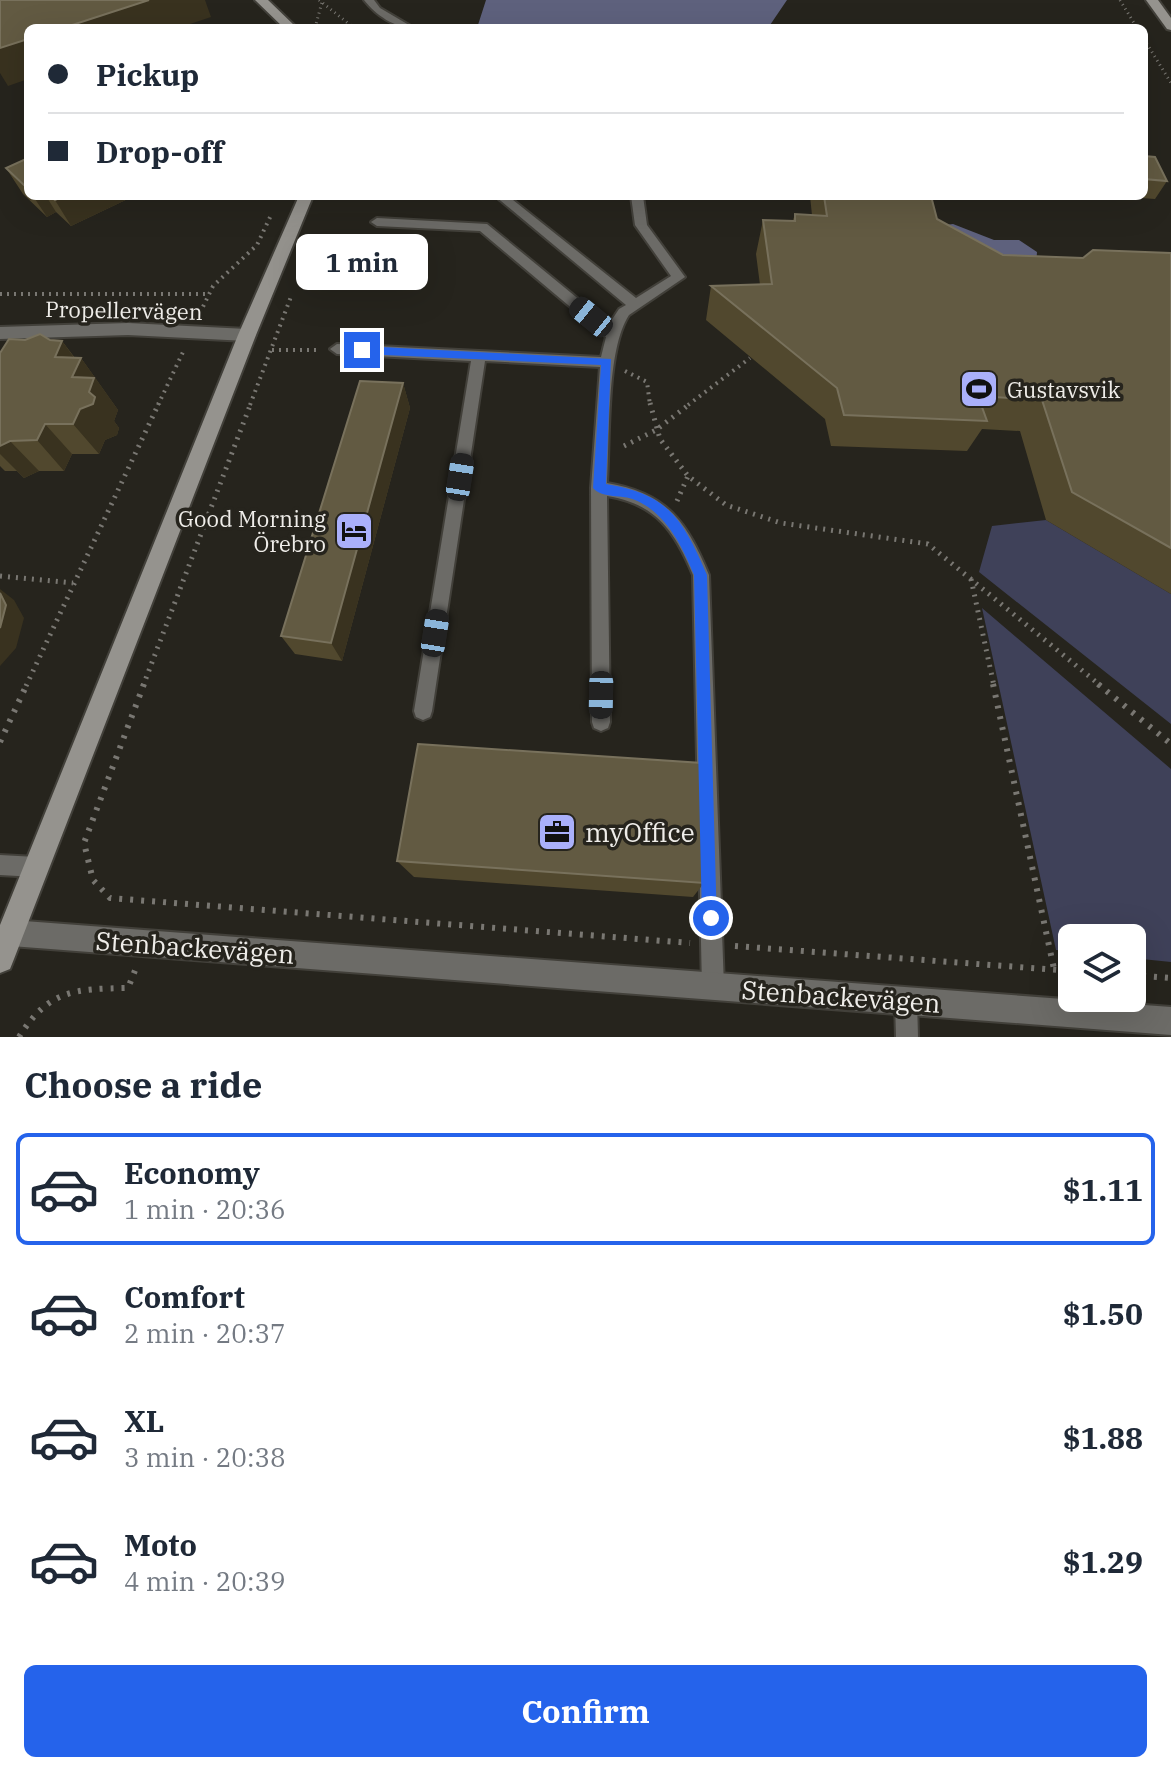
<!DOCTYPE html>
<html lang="en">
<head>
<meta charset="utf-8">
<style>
	body { margin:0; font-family:"IBM Plex Serif",serif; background:#f2f2f3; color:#1f2937; height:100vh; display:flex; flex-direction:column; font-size:30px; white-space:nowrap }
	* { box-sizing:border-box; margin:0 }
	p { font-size:26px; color:#747a83 }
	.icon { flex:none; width:44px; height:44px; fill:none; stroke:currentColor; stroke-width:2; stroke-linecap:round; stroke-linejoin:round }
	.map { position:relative; height:1037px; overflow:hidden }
	.panel { display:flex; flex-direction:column; background:#fff; flex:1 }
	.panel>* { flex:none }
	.hud { position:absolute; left:24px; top:24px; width:1124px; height:176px; border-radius:12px; box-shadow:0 8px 32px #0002; display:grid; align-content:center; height:176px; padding:0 24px; background:#fff }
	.tools { position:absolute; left:1058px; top:924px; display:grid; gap:16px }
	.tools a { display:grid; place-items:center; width:88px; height:88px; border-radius:12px; background:#fff; box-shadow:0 8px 32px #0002; font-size:40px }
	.end { position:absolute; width:36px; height:36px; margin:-18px; border:10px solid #2563eb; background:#fff; box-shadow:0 0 0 4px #fff }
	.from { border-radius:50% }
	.bubble { position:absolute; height:56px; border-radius:12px; background:#fff; box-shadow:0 8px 32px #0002; font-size:26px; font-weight:700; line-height:56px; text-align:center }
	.car { position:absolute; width:24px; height:48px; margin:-24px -12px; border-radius:10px; box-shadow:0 0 6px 2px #0007; background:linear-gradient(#222 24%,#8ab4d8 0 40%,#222 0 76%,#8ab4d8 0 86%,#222 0) }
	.hud b { display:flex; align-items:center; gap:28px; height:76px; font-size:30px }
	.hud b+b { border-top:2px solid #e0e1e3 }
	.hud i { width:20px; height:20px; background:#1f2937 }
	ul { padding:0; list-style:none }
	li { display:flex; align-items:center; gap:24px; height:112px; margin:0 16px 12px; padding:0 8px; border:4px solid transparent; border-radius:12px }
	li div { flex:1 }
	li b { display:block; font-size:30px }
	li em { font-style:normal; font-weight:700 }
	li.current { border-color:#2563eb }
	li>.icon { width:72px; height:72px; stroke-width:1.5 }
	h2 { padding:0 24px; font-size:36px; line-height:96px }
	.action { display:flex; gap:16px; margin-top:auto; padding:16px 24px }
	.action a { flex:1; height:92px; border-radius:12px; background:#2563eb; color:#fff; font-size:32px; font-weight:700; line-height:92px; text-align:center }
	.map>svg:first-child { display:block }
	.green { fill:#3f4159 }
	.water { fill:#5e617d }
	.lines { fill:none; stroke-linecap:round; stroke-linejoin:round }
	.lane-casing { stroke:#42403a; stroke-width:4 }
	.street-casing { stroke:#42403a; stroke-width:4 }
	.secondary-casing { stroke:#42403a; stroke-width:4 }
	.path-far3 { stroke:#797772; stroke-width:3; stroke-dasharray:1 4; stroke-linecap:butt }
	.path-far2 { stroke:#797772; stroke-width:4; stroke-dasharray:2 5; stroke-linecap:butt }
	.path-far1 { stroke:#797772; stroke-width:5; stroke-dasharray:2 6; stroke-linecap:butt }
	.path { stroke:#797772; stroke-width:6; stroke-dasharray:3 8; stroke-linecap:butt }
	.lane { fill:#6c6b67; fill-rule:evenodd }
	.street { fill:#6c6b67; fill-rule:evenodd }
	.secondary { fill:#95938e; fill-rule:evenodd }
	.wall { fill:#51482e }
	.shaded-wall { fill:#39321f }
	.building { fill:#625a42; stroke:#78715c; stroke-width:2 }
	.route { fill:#2563eb }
	.labels { text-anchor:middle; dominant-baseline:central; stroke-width:7; stroke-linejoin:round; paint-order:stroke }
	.street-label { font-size:22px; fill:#efede9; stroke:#26241d }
	.poi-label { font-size:22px; fill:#efede9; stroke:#26241d; text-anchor:start }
	.near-poi-label { font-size:26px; fill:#efede9; stroke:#26241d; text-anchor:start }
	.near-street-label { font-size:26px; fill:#efede9; stroke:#26241d }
</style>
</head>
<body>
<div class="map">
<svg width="1171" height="1037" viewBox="0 0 1171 1037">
	<rect width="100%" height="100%" fill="#26241d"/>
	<path class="green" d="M1046,520L1171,594V724L979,572L992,526Z
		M982,608L1171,769V962L1132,958V938H1072V951L1056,950Z"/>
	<path class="water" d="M486,0H787L768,28H477Z
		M953,224L994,240H1019L1037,252L1036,265L937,234L945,225Z"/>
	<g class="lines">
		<defs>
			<path id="lane" d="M364,0H374L380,8L414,28C394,28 376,15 364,0Z
				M495,196H508L636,298L671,276L635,225L631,196H643L647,225L685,277L629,315C606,350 610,440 607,483C667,493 687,522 709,575L724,987L721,995L713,998L705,995L702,987L693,575C675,531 656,504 607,496L610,722L608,728L601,731L594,728L592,722L591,488L600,367L485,361L432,711L430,717L423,720L416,717L414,711L471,361L337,354L330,349L337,344L601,357L606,337L480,231L377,226L371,222L377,218L487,224L609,324L619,309L626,305Z
				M0,855L36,857L43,860L46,867L43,874L36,877L0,875Z
				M906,990L914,993L917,1001L918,1037H896L895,1001L898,993Z"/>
			<path id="street" d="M128,323L247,329L256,335L247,341L128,335L0,339V327Z
				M11,920L1171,1007V1035L11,946L0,939L2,924Z"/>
			<path id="secondary" d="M255,0H268L297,28H284Z
				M1146,0H1158L1171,18V30L1167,29Z
				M299,196H313L256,335L14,959L10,969L0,973V925L238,335Z"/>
		</defs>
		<use href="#lane" class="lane-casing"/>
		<use href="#street" class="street-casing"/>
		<use href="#secondary" class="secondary-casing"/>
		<path class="path-far3" d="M319,0L354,28
			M1120,0L1137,28
			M315,28L322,2
			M1144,39L1171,83"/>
		<path class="path-far2" d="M0,294H207
			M200,313L213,286L257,245L272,213
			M272,350H316
			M625,371L647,382L650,405
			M158,405L183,352
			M250,405L292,294
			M688,405L750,358"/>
		<path class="path-far1" d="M650,403L660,439L688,476L726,505L781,523L928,544L1101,686
			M624,446L656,430L691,403
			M677,501L688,476
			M0,576L73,583
			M971,579L994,686
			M26,686L159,403
			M143,686L251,403"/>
		<path class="path" d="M144,684L84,843L93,880L110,898L690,943
			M993,684L1054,969
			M1098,684L1171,744
			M0,742L27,684
			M735,946L1072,971
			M1132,975L1171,978
			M19,1037C49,989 75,989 128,988L136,968"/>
		<use href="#lane" class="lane"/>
		<use href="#street" class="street"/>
		<use href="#secondary" class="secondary"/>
	</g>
	<path class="wall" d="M1144,156L1167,181L1155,199L1113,196H1144Z
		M28,158V196H134L71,226L56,212L47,217L23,194L6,168Z
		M810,196H931L937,219L1003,255L1083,258L1171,253V594L1046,520L1020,431L982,429L967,451L831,446L825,419L706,320L711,286L760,285L756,254L763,220H793L795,214L812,215Z
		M25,340L62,341L75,358H81L118,410L114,421L119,428L117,435L105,440L99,454H72L64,471H39L24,478L17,471H5L0,466V353Z
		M403,383L410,408L342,661L295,654L281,636Z
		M397,861L704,883L693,897L414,877Z"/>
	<path class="shaded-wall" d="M149,0H205L211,17L178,28H63Z
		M28,39V79L8,86L0,73V48Z
		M33,196H46L56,212L47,217Z
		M63,196H134L71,226L55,200Z
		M62,341L78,363L81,358L118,410L114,421L119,428L117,435L105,440L99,454L73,424L55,357Z
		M403,383L410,408L342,661L331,643Z
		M45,424L72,454L64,471L37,440Z
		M10,441L39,471L24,478L0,454V446Z
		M0,589L14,600L24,618L16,648L0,666Z"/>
	<path class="building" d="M0,0H149L63,28H28V39L0,48Z
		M1144,156L1155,157L1167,181L1144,179Z
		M28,158V189L6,168Z
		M50,196H63L55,200Z
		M824,196H931L937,219L1003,255L1083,258L1093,250L1171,253V548L1072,492L1042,400L978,396L987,421L844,415L837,388L711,286L772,284L763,220L795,221V214L827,216Z
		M40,334L50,340L62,341L55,357L81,358L72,377L94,378L89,392L95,397L93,404L80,409L73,424H45L37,440L10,441L0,446V353L9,339L25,340Z
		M360,381L403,383L331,643L281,636Z
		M0,593L6,605L0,628Z
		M418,744L702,763L704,883L397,861Z"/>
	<path class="route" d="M362,346L611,359L606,484C668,494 683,519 707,575L717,924H705L702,918L694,575C682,546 666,513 635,500C622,494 603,499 593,488L601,365L362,354L356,350Z"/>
	<defs>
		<symbol id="stadium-square" viewBox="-11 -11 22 22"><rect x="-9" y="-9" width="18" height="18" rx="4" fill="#aab0fb" stroke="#26241d"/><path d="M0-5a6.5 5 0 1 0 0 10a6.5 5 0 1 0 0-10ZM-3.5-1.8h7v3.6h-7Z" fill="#111"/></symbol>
		<symbol id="hotel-square" viewBox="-11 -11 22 22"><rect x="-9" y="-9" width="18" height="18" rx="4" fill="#aab0fb" stroke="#26241d"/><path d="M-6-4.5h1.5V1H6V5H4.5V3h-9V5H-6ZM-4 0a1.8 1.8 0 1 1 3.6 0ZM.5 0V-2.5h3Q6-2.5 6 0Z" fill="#111"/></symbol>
		<symbol id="office-square" viewBox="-11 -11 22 22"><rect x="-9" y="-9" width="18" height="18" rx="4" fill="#aab0fb" stroke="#26241d"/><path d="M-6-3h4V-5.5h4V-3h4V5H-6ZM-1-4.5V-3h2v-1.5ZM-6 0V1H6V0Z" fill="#111"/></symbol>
	</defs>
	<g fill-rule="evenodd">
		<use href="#stadium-square" x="957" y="367" width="44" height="44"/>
		<use href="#hotel-square" x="332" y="509" width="44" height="44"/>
		<use href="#office-square" x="535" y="810" width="44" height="44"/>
	</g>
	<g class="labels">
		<g class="street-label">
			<text transform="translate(124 310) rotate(1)">Propellervägen</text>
		</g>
		<g class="poi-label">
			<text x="1007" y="389">Gustavsvik</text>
			<text x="326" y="518" text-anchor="end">Good Morning<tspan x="326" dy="25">Örebro</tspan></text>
		</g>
		<g class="near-poi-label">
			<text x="585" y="832">myOffice</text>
		</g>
		<g class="near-street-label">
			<text transform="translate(195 947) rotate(4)">Stenbackevägen</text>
			<text transform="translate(841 996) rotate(4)">Stenbackevägen</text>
		</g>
	</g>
</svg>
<div class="tools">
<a><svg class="icon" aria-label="layers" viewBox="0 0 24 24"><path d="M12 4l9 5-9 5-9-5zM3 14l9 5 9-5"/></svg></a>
</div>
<i class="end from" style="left:711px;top:918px"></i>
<i class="end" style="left:362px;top:350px"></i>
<div class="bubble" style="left:296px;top:234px;width:132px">1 min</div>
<i class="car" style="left:591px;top:317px;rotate:309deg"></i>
<i class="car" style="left:460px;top:477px;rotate:9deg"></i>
<i class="car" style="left:435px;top:633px;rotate:9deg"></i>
<i class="car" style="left:601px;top:695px;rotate:181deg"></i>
<div class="hud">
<b><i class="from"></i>Pickup</b>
<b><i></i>Drop-off</b>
</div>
</div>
<section class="panel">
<h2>Choose a ride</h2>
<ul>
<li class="current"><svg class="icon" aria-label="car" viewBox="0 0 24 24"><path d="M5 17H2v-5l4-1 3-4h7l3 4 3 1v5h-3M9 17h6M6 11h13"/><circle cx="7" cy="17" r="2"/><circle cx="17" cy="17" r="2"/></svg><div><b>Economy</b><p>1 min · 20:36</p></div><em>$1.11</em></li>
<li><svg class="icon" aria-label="car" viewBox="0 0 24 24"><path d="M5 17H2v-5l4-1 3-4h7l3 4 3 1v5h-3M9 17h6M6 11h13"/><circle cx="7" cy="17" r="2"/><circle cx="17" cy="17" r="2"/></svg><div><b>Comfort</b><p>2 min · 20:37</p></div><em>$1.50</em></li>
<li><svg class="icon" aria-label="car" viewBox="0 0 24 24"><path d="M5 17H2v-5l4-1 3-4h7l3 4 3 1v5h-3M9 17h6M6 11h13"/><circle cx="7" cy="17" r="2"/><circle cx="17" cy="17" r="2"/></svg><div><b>XL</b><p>3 min · 20:38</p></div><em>$1.88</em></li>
<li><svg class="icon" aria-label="car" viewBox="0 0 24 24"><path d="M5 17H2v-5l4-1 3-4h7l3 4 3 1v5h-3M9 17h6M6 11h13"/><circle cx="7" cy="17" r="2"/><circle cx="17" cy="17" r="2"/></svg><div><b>Moto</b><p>4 min · 20:39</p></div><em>$1.29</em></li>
</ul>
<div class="action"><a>Confirm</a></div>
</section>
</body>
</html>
